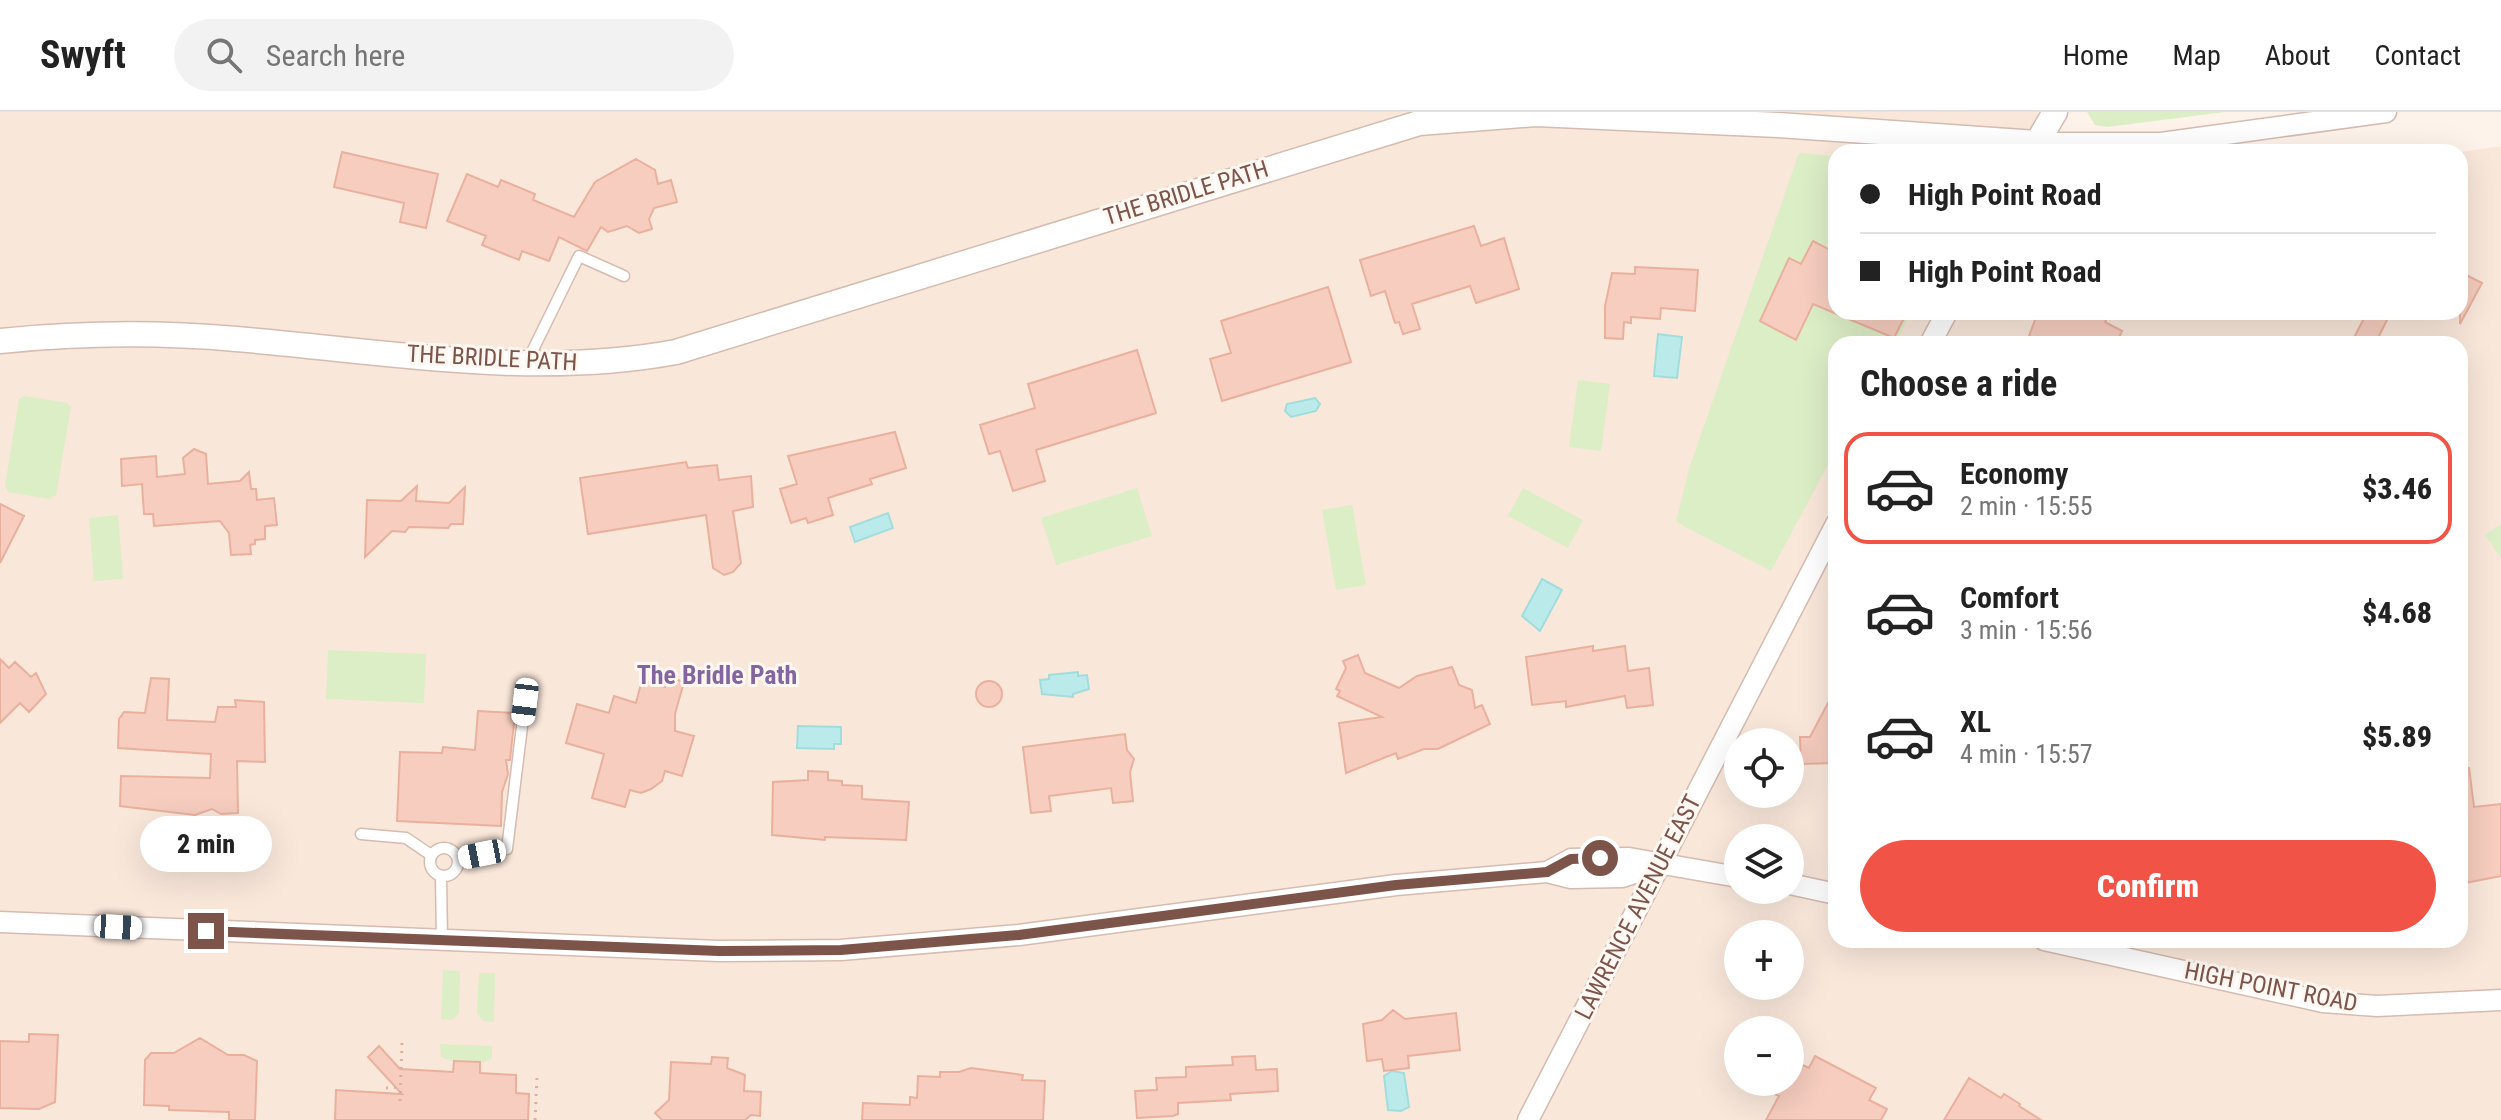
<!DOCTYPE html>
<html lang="en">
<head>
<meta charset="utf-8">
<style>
	body { margin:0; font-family:"Roboto Condensed",sans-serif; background:#f2f2f2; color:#222; height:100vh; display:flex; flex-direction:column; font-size:30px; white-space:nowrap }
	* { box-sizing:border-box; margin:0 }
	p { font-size:26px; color:#767676 }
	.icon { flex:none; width:44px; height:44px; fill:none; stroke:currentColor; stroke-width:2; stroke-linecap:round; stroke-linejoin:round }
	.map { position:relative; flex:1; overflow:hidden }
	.drawer { position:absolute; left:1828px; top:224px; width:640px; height:612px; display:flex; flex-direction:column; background:#fff; border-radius:24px; box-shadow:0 8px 32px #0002 }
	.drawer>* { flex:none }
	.banner { position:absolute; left:1828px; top:32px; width:640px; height:176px; border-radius:24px; box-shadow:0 8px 32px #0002; display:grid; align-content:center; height:176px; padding:0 32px; background:#fff }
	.controls { position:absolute; left:1724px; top:616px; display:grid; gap:16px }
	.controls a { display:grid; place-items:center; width:80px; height:80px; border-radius:50%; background:#fff; box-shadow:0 8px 32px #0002; font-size:40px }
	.end { position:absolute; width:36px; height:36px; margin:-18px; border:10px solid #7c544a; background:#fff; box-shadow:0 0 0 4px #fff }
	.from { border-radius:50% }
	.bubble { position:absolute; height:56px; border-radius:28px; background:#fff; box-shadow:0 8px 32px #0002; font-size:26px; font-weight:800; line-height:56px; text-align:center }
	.car { position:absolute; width:24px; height:48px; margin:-24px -12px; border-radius:10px; box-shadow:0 0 6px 2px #0007; background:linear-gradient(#fff 24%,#345 0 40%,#fff 0 76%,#345 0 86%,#fff 0) }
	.banner b { display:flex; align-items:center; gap:28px; height:76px; font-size:30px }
	.banner b+b { border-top:2px solid #e0e0e0 }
	.banner i { width:20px; height:20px; background:#222 }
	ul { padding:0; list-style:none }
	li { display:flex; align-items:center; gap:24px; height:112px; margin:0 16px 12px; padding:0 16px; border:4px solid transparent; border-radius:24px }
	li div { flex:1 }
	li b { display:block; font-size:30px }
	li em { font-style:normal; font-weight:800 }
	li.selected { border-color:#f15346 }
	li>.icon { width:72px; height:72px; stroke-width:1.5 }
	h2 { padding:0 32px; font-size:36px; line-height:96px }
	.cta { display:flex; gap:16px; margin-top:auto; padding:16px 32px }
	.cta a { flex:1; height:92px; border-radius:48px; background:#f15346; color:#fff; font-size:32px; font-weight:800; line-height:92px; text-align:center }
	header { display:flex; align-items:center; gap:48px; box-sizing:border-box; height:112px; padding:0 40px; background:#fff; border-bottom:2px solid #e0e0e0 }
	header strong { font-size:38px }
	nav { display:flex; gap:44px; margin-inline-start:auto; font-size:28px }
	.search { width:560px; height:72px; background:#f2f2f2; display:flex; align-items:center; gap:20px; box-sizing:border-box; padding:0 28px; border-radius:44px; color:#767676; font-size:30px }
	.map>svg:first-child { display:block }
	.residential { fill:#f9e7da; fill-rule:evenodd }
	.green { fill:#dceec6 }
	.water { fill:#bbeaea; stroke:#a1dddd; stroke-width:2 }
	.building { fill:#f6cdbf; stroke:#eab09e; stroke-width:2 }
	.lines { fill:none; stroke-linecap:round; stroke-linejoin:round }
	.service-casing { stroke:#d5bbb0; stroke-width:13 }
	.minor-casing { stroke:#d5bbb0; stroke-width:23 }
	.tertiary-casing { stroke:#d5bbb0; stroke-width:27 }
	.path { stroke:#dcafa1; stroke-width:3; stroke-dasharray:2 6; stroke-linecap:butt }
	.service { stroke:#fff; stroke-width:10 }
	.minor { stroke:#fff; stroke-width:20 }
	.tertiary { stroke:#fff; stroke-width:24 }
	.route { stroke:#7c544a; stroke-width:10 }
	.labels { text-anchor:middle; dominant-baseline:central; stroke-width:6; stroke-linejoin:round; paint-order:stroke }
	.street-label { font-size:24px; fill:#7c544a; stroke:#fff8f2 }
	.neighbourhood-label { font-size:26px; font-weight:bold; fill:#83669f; stroke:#fff8f2 }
</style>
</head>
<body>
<header>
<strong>Swyft</strong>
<div class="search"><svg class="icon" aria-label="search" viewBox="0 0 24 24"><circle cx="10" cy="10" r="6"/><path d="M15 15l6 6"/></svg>Search here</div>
<nav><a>Home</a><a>Map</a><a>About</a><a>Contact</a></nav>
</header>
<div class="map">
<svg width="2501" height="1008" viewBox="0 0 2501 1008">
	<rect width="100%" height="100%" fill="#fef3ea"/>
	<path class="residential" d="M0,0H2037L2055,40H1836V200H2460V40L2501,34V1008H0ZM1836,232H2460V828H1836ZM1738,630H1790V682H1738ZM1738,726H1790V778H1738ZM1738,822H1790V874H1738ZM1738,918H1790V970H1738Z"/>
	<path class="green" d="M2087,0H2225L2107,15L2095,13Z
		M1799,41L1836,44V200H1911L1894,232H1836V338L1771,459L1676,410L1689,357Z
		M1578,268L1610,272L1601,339L1569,335Z
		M24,284L67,291L71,295L56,383L50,387L8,380L5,374L19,287Z
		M1137,376L1152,424L1056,453L1041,406Z
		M1523,376L1583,408L1568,436L1508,404Z
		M1352,393L1366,473L1336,478L1322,398Z
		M118,403L123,467L94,469L89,406Z
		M2501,412V446L2485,423Z
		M328,538L426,542L424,591L326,587Z
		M443,858L460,859L459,901L452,908L441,907Z
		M479,861H495L494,910L483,909L477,901Z
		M440,932L492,934V946C476,957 458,952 441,945Z"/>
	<path class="water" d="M1658,222L1682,225L1677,266L1654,264Z
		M1315,286L1320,292L1316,299L1291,305L1285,299L1287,292Z
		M888,401L893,416L855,430L850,415Z
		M1542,467L1562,478L1540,519L1522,504Z
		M1078,560V564L1087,563L1089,577L1073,582V585L1042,582L1040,568L1049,567V563Z
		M798,614L841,615V632H834V637L797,636Z
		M1392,959L1404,961L1409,995L1401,999L1388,998L1384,964Z"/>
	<path class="building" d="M342,40L438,62L426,116L400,110L404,91L334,75Z
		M636,47L655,58L658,72L671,68L677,90L654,96L649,107L652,117L639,121L627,114L608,120L601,115L587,139L559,125L549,149L522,139L519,148L482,133L486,124L447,109L467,62L498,75L501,68L535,82L533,88L574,105L595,70Z
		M1474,114L1481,134L1504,126L1519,177L1476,191L1470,174L1412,192L1420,217L1403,222L1399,210L1395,211L1385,179L1371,184L1360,148Z
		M1813,129L1836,141V200H1907L1894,226L1813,192L1796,228L1760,209L1789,146L1801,152Z
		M1635,155L1698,158L1695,199L1661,196L1660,207L1631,205V211L1624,210L1623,227L1605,226V194L1612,161L1635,162Z
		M2460,160L2482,171L2460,212Z
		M1328,175L1351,250L1222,289L1210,247L1231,241L1221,209Z
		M2038,200H2096L2107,206L2105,210L2122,219L2116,232H2026Z
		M2367,200H2391L2375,232H2351Z
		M1137,238L1156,301L1036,338L1045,369L1013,379L1000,339L989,342L980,313L1035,296L1028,272Z
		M895,320L906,356L870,367L872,372L828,386L833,403L808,411L806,406L791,411L780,377L797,372L788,344Z
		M194,337L206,342L208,372L240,369L249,360L251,377H256L257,388L274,386L277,413L265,414V427L255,428V432L250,433L251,442L231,443L229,421L220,409L154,414L153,402H144L142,372L122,374L121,347L156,344L157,365L185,362L183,346Z
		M686,350L688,356L717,353L719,368L751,364L753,395L733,399L741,451L733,460L724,463L713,456L706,403L588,422L580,366Z
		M417,374L416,389L449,391L465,375L463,412H451L448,416L409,415L405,420L392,419L365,445L367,388L401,389Z
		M0,392L24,404L0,451Z
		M1593,534V539L1625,534L1628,559L1649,556L1653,593L1627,596L1625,584L1566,595V589L1532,593L1526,545Z
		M1358,543L1365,561L1399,576L1417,564L1452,555L1459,573L1472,578L1475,596L1482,593L1490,612L1438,637H1424L1398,647L1396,641L1346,661L1339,611L1382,605L1337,584L1340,579L1336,577L1346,556L1343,549Z
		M0,547L9,556L15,550L31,565L36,561L46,582L29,600L20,591L0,611Z
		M668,565L684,570L675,602V619L694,624L682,664L665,659L662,669L651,677L641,681L630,678L625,695L592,686L604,642L566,631L577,592L609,601L614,584L636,591L642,568L665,575Z
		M151,566L169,567L167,608L215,610L218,595H236L235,588L264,590L265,650L237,649L238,701L221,702L212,697L195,703L120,694L121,664L210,666L211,642L118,636L119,607L124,600L145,601Z
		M976 582a13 13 0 1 1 26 0a13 13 0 1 1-26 0Z
		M1836,576V651L1801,652L1800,625H1810Z
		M478,599L515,601L510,648H506L508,662L502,680L501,714L397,709L400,640L442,641L443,635L475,638Z
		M1125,622L1127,638L1134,647L1130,660L1133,689L1113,691L1111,676L1049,684L1051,699L1031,701L1023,635Z
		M2469,656L2474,695L2501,692V764L2460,772V657Z
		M808,659L828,660V668L842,669V673L862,674V687L909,690L906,728L825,725V728L772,723L773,670L808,668Z
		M1393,898L1405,907L1456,901L1460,938L1408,944L1409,956L1384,959L1382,947L1367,949L1363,912L1382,908Z
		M29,922L58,923L55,990L39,997L0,996V929L29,930Z
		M200,926L228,943H244L257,949L255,1008H229V1000L169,998V994L144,993L145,948L151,941H174Z
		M379,934L400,957L453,960L454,949L480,950V961L516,963V981L529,982L528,1008H335L336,978L402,982L368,945Z
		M1255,944L1256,958L1277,957L1278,979L1230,982L1231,988L1178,991V1002L1173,1004L1137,1006L1135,979L1157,978L1156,966L1186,965V955L1233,953L1232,945Z
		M1815,944L1876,976L1869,988L1887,997L1881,1008H1766L1779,984L1773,981L1778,970H1790V947L1809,956Z
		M712,945L728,946L727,956L745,963L744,979L761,980L760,1004L751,1003L745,1008H662L655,1001L669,988L671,950L711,952Z
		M971,956L1023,963L1022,968L1045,969L1043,1008H862L863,991L910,993V985L917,986L918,964L940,965V960H959Z
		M1969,966L2001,986L2004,982L2020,992L2019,994L2041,1008H1944Z"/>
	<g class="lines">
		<defs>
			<path id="service" d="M527,250L579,144L624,164
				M361,722L406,726L431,743
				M430 750a14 14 0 1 1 28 0a14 14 0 1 1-28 0Z
				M458,747L507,737L525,590
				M441,764L442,828"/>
			<path id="minor" d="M2033,40L2037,31H2161L2386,0
				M1930,232L1947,200
				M1547,760L1571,747L1629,746L1738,765
				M1790,772L1836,782
				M0,810L719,839L841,838L1019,823L1396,773L1547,760L1571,766L1622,765L1660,753
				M2044,828L2323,890L2377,894L2501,888
				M1528,1008L1836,412"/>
			<path id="tertiary" d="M0,229C79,221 157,220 236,227C381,239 531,267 676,240L1419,11L1536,2L1778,13L2037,31L2055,0"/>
		</defs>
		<use href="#service" class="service-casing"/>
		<use href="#minor" class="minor-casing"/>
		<use href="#tertiary" class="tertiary-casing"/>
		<path class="path" d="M386,976L401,975
			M400,989L402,930
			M535,1008L537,965"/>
		<use href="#service" class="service"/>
		<use href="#minor" class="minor"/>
		<use href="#tertiary" class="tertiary"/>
	</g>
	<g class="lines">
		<path class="route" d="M206,819L719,839L841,838L1019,823L1396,773L1547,760L1571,747L1600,746"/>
	</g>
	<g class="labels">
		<g class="street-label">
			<text transform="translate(1186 81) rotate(-17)">THE BRIDLE PATH</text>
			<text transform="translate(492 246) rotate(3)">THE BRIDLE PATH</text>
			<text transform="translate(1638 795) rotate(-63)">LAWRENCE AVENUE EAST</text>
			<text transform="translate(2271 875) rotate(11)">HIGH POINT ROAD</text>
		</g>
		<g class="neighbourhood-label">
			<text x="717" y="563">The Bridle Path</text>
		</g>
	</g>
</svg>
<div class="controls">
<a><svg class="icon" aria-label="locate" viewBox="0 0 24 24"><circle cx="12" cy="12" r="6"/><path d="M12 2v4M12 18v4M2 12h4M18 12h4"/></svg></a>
<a><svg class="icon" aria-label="layers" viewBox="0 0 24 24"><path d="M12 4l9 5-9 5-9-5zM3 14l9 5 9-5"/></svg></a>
<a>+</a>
<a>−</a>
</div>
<i class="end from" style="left:1600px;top:746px"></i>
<i class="end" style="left:206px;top:819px"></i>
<div class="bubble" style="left:140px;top:704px;width:132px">2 min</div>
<i class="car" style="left:525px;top:590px;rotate:187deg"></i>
<i class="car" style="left:482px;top:742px;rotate:259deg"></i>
<i class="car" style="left:118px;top:815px;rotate:93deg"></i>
<div class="banner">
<b><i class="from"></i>High Point Road</b>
<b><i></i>High Point Road</b>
</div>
<section class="drawer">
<h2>Choose a ride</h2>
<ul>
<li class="selected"><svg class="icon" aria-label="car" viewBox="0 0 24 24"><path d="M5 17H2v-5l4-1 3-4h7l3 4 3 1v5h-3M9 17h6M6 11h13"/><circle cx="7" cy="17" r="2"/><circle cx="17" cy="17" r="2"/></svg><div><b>Economy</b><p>2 min · 15:55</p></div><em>$3.46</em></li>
<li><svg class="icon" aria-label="car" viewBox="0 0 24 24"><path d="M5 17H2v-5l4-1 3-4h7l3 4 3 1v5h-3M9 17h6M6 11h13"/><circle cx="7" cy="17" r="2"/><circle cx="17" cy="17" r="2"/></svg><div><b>Comfort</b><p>3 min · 15:56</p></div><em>$4.68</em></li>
<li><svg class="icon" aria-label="car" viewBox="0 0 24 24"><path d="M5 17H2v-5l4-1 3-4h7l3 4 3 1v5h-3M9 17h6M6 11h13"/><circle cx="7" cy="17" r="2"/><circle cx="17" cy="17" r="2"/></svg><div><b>XL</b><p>4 min · 15:57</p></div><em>$5.89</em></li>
</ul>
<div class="cta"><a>Confirm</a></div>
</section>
</div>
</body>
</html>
